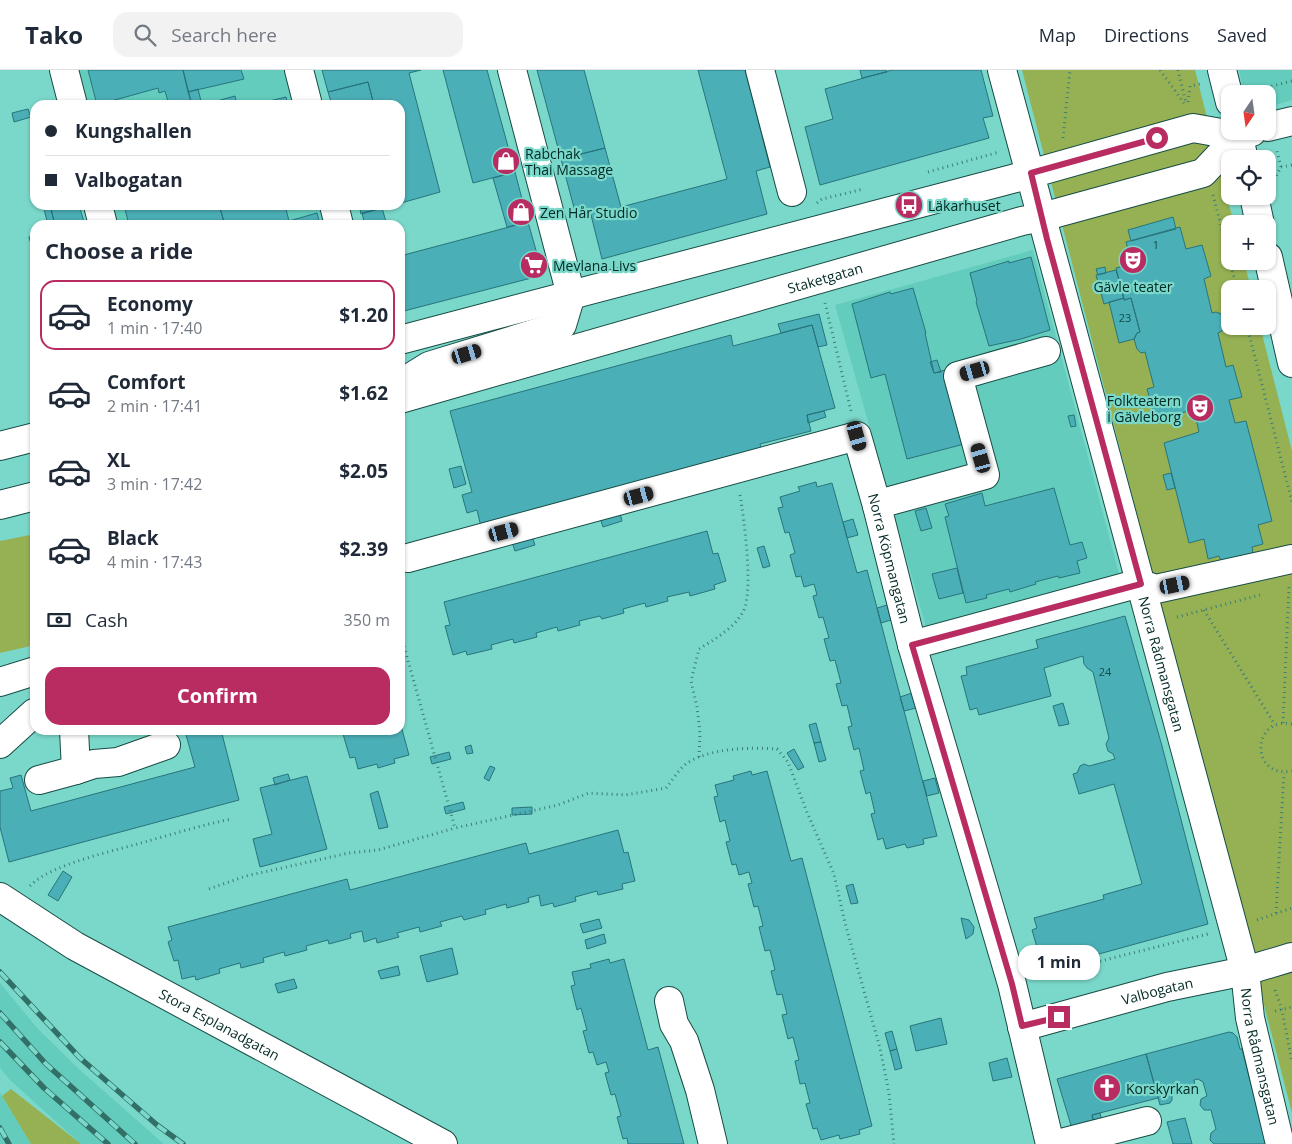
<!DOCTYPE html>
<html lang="en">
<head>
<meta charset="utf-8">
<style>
	body { margin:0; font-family:"Open Sans",sans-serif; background:#f2f2f3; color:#1f2937; height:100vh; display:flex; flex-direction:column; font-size:19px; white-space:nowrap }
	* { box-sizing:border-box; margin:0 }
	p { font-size:16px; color:#747a83 }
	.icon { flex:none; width:28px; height:28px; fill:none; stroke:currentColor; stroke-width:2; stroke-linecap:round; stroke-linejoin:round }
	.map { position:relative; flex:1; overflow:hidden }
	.details { position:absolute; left:30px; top:150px; width:375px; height:515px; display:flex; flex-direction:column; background:#fff; border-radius:15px; box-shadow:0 1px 4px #0004 }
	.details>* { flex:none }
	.hud { position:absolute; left:30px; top:30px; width:375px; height:110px; border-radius:15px; box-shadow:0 1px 4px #0004; display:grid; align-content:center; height:110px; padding:0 15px; background:#fff }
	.needle { width:32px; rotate:193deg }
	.fabs { position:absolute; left:1221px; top:15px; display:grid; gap:10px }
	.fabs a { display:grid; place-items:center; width:55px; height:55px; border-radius:10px; background:#fff; box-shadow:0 1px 4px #0004; font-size:25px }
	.end { position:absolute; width:22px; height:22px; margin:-11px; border:6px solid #b92c62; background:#fff; box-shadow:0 0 0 2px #fff }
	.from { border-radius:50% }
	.bubble { position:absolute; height:35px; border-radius:15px; background:#fff; box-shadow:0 1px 4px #0004; font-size:16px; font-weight:700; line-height:35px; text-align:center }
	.car { position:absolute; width:15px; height:30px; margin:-15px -8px; border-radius:6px; box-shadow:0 0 4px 1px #0007; background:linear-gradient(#222 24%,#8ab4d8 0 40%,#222 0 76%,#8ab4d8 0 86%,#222 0) }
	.hud b { display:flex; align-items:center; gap:18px; height:48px; font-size:19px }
	.hud b+b { border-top:1px solid #e0e1e3 }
	.hud i { width:12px; height:12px; background:#1f2937 }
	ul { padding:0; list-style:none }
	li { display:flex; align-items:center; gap:15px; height:70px; margin:0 10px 8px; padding:0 5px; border:2px solid transparent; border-radius:15px }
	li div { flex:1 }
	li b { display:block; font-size:19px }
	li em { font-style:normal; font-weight:700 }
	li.selected { border-color:#b92c62 }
	li>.icon { width:45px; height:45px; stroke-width:1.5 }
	h2 { padding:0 15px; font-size:22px; line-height:60px }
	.pay { display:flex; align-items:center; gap:12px; height:55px; padding:0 15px; font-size:19px }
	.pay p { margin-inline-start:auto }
	.cta { display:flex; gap:10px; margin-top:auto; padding:10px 15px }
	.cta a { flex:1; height:58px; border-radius:15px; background:#b92c62; color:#fff; font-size:20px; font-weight:700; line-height:58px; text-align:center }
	header { display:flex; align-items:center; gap:30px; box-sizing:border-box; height:70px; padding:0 25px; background:#fff; border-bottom:1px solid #e0e1e3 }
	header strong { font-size:24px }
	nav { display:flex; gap:28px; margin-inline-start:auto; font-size:18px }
	.search { width:350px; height:45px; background:#f2f2f3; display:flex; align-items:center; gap:12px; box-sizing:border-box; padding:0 18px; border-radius:15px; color:#747a83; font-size:19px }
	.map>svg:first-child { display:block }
	.built { fill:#63ccbd }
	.green { fill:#96b154 }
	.building { fill:#4bafb7; stroke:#27757b }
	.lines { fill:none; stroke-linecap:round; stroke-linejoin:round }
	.minor-casing { stroke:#184c45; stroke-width:30 }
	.major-casing { stroke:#184c45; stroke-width:30 }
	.path { stroke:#3c7e75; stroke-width:3; stroke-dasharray:1 4; stroke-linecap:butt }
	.minor { stroke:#fff; stroke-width:28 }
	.major { stroke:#fff; stroke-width:28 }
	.rail-casing { stroke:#316f67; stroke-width:5.5 }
	.rail { stroke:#7ad8ca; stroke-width:4; stroke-dasharray:11; stroke-linecap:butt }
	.route { stroke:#b92c62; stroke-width:6 }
	.labels { text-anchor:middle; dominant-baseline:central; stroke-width:4.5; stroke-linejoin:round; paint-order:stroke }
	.number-label { font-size:11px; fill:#134a49 }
	.poi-label { font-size:14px; fill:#002924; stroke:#7ad8ca; text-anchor:start }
	.street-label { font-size:14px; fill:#002924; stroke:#7ad8ca }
</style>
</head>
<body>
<header>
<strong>Tako</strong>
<div class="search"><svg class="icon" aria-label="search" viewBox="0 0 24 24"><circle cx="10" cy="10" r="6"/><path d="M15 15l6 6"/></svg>Search here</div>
<nav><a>Map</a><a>Directions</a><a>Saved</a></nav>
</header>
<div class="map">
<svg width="1292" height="1074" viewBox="0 0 1292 1074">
	<rect width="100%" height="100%" fill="#7ad8ca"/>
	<path class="built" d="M76,0H286L296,35H85Z
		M1239,0H1292V30L1268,37V24H1244Z
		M111,135H323L328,155H116Z
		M1033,180L1121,511L928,564L835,235Z
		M0,913L38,959L81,1001L164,1074H81L10,1010L0,998Z
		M0,1023L31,1074H0Z"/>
	<path class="green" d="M1022,0H1195L1234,154H1230V191H1244L1251,219H1230V256H1260L1292,381V1043Z
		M35,464V575L0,583V471Z
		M11,1019L81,1074H31L2,1026Z"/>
	<path class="building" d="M88,0H183L192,35H169L165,21L159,23L158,18L97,35Z
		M183,0H241L244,9L188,22Z
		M322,0H421L409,3L440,122L401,133L400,35H374L368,12L328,22Z
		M443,0H487L515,102L473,113Z
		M537,0H584L605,78L561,89Z
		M698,0H745L770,97L756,101L767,144L602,189L591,145L577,149L561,89L605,78L621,137L727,109Z
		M860,0H886L887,2L862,8Z
		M892,0H981L993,46L983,48L989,68L820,115L805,57L833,49L825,19Z
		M368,12L374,35H332L328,22Z
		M198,19L202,35H192L188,22Z
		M235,26L237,35H201H202Z
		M286,27L288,35H253Z
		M28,39L31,47L14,52L12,43Z
		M515,102L528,152L507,157L493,108Z
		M43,135H50L55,155H48Z
		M50,135H79L85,155H55Z
		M124,135H219L225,155H129Z
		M219,135H285L290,155H225Z
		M359,135H393L361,144Z
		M382,138L387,155H365L362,143Z
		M317,143L320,155H290L289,151Z
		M1173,147L1176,159L1131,171L1128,160Z
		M528,152L543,205L400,242V186Z
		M1180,157L1186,179L1202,175L1211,206L1204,209L1212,243L1216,242L1221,244L1224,257L1222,261L1218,263L1226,297L1233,295L1242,327L1229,330L1235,353L1246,351L1272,451L1258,455L1263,474L1252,477L1253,483L1221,491L1219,486L1208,489L1204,469L1189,473L1164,373L1199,362L1195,344H1193L1192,340L1156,350L1147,319L1154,317L1145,282L1141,283L1137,279L1134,269L1137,263L1140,262L1131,228L1124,230L1116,198L1132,194L1126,172Z
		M35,165V189L29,167Z
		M1031,187L1050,260L1021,269L989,276L976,232L977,231L970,203L1009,191V193Z
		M1105,197L1106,203L1098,205L1096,199Z
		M1116,200L1124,228L1104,234L1096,205Z
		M913,218L926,263H925L934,303L949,299L968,373L907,389L885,304L871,308L852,234L890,222L891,224Z
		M1124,228V230L1131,228L1140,262L1137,263L1134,269L1119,273L1109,232Z
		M819,244L827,275L818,277L812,255L781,263L778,254Z
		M812,255L835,338L807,345L811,361L760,374L763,385L482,461L477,440L467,443L462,425L472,422L450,341L731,265L733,276Z
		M937,290L941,302L934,303L930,292Z
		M824,341L826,347L808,353L807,345Z
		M1074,345L1076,356L1071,357L1068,346Z
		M461,396L466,414L454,418L449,399Z
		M1171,403L1175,418L1167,420L1163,405Z
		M816,412L817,417L832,413L857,503L867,500L937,766L923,769L924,774L907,778L905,774L886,779L883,768L878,770L871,744L875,743L870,722L866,724L860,701L864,700L859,678L854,680L848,657L852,656L847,635L842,636L836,614L841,613L835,590L830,591L824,569L829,568L823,547L819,548L813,526L817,525L814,514L804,517L801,506L796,507L790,485L795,483L789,462L785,463L778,438L783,437L780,427L800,421L798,417Z
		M1054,418L1070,475L1082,472L1087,488L1077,491L1080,503L1059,508L1058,506L1035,512L1036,514L1010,522L1009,519L986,525L987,528L966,533L945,447L949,446L945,434L982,423L985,436Z
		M926,438L932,458L921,461L915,441Z
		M620,443L622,451L603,457L600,448Z
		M853,449L858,465L847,468L843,452Z
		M707,461L713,484L718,483L726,511L714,515L715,519L690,526L689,522L667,527L668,531L646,537L645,533L623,539L624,543L602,549L600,546L579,551L580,555L558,561L557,557L536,563L537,567L514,573L513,569L491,575L492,579L467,585L466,581L453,585L445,556L450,555L444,532Z
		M532,466L535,475L515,481L512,472Z
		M764,476L770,496L763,498L757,478Z
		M957,498L963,523L939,529L932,504Z
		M887,535L891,550L881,553L877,538Z
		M1125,546L1162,676L1208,854L1048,898L1044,883L1039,884L1032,860L1037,858L1034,848L1104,829L1103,825L1142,814L1114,714L1079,724L1073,704L1077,703L1080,696L1084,694L1089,696L1115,689L1113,684L1108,681L1106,674L1109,668L1093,602L1087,598L1084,594L1083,586L1044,598L1051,626L979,645L977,638L970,640L961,606L967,605L966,597L1038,578L1036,570Z
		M912,623L916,638L904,641L900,627Z
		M1063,633L1069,654L1059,656L1053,636Z
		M400,652L409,685L394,689L395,693L378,698L377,694L358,699L355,687L350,688L343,664L348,663L347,660H400Z
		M816,653L821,672L814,673L809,655Z
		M191,660H221L239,730L9,792L0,757V721L13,718L10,708L21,705L31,741L195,697L185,661Z
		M821,672L826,690L819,692L814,673Z
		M471,675L473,683L467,684L465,677Z
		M794,679L804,697L798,700L787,683Z
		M449,682L451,689L432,694L430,687Z
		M490,696L495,698L489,711L484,708Z
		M751,701L752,705L767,701L791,791L802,788L872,1056L859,1060L860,1064L840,1069L839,1065L821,1070L817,1058L813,1059L806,1034L810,1033L805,1013L800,1014L795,991L799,990L793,967L788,969L782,945L787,944L782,924L777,925L771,901L775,900L770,880L765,881L759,857L763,856L758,836L754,837L748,814L752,813L749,802L739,805L736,794L732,795L726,772L730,771L725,750L720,752L714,727L718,726L715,715L734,710L733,706Z
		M288,704L290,710L275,715L273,708Z
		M307,706L327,779L260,797L253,769L272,764L260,718Z
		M935,708L939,723L927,726L923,711Z
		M378,721L388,757L379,759L370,724Z
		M463,732L465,739L446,744L444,737Z
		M532,737V744L512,745V738Z
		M618,760L624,783L628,782L635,811L622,814L623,819L598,825L597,821L575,827L576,831L554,837L553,833L541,836L539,825L528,828L529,832L507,838L506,834L485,840L486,844L464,850L462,846L440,852L442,856L420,862L419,857L397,863L399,867L377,873L376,868L364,872L362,861L350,864L351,868L329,874L328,870L306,876L307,880L285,886L284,882L263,888L264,892L241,898L240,893L219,899L220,903L196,910L195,906L182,909L178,890L174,891L168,872L172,870L168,857L347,809L350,820L526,773L529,784Z
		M63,801L72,807L58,831L48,825Z
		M853,814L858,833L851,834L846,816Z
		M961,848L969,850L974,857L973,864L966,869Z
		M599,849L602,858L583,863L580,854Z
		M604,864L606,873L587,879L585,870Z
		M452,878L458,904L427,912L420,886Z
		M609,889L610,893L624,889L648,980L658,977L684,1074H628L627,1068L623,1069L617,1047L621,1046L615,1024L611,1025L605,1003L609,1002L606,992L597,995L593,982L589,983L583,961L587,960L581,938L577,940L571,916L575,915L572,902L591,898L590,894Z
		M398,896L400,905L381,909L378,901Z
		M294,909L297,918L278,923L275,914Z
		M941,948L947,974L916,981L910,956Z
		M892,961L897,979L890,981L885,963Z
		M1229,962L1233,963L1237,967L1240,979H1242L1266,1074H1214L1210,1070L1211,1063L1216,1059L1211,1040H1204L1200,1035L1201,1029L1207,1026L1203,1012L1198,1009L1194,1010L1195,1016L1193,1018L1172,1024V1030L1170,1033L1160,1035L1146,984Z
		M897,979L902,998L895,1000L890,981Z
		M1146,984L1158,1028L1092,1045L1095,1056L1073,1062L1057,1009Z
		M1007,988L1012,1007L993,1011L989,993Z
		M1100,1043L1103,1055L1095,1056L1092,1045Z
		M1185,1048L1192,1074H1173L1167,1052Z"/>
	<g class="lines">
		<defs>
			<g id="minor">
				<path d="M64,0L73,35"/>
				<path d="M299,0L308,35"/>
				<path d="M760,0L792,122"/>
				<path id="s1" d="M1002,0L1245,901L1250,948L1280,1074"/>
				<path d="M1222,0L1230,32"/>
				<path d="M1237,61L1244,89"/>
				<path d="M1254,126L1260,154"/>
				<path d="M98,135L103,155"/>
				<path d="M334,135L339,155"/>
				<path d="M1268,187L1292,293"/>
				<path d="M400,314L429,296L562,255L571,225L512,0"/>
				<path d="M877,436L886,432L985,405L958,306L1046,281"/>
				<path id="s2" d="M408,488L857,366L877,436L912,575L1012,914L1050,1074"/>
				<path d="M912,575L1129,516L1141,514L1156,519L1292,489"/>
				<path d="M0,612L35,601"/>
				<path d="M0,674L34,643"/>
				<path d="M76,700L94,694L118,692L166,675"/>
				<path d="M39,710L76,700L74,660"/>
				<path id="s3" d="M0,827L75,876L443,1074"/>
				<path d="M669,931L674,954L684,971L700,1020L713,1074"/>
				<path id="s4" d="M1022,957L1167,917L1245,901L1292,887"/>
				<path d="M1057,1074L1147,1051"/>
			</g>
			<g id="major">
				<path d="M1268,57L1292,51"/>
				<path d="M400,270L1012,109L1193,58L1238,66L1252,62"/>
				<path id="s5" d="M400,329L1022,151L1042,147L1203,103L1238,66"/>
				<path d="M0,376L35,367"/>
				<path d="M0,435L35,426"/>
			</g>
		</defs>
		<use href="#minor" class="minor-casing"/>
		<use href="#major" class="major-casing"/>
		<path class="path" d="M1160,0L1184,33
			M1178,0L1186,33
			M1252,21L1292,11
			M1188,32L1190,16L1200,14
			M1063,68L1070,0
			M1281,97L1292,95
			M928,102L999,82
			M1274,110L1281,97L1277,81
			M1213,125L1230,190
			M817,133L822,129L864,119
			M1230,191L1237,219
			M825,233L851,341
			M1247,256L1292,432
			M1204,540L1275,655
			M1177,547L1260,525
			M400,562L455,758L558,735L589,723L625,725L666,718C672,711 678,700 686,694C708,678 750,677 777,679L788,692L806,740L834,804L845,853L880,978L889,1023L894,1074
			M1283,653L1289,517
			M1292,654C1251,646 1250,709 1292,701
			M699,687L700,663L697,637L691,611L699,579C715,569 733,559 743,542C754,522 744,449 740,425
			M30,816C50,794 118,780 148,771C176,763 203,755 231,749
			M209,819L246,806L349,783L378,780L455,758
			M1276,843L1284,703
			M1257,850L1292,838
			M1037,907L1208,864
			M1275,920L1282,940L1292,992
			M1275,941L1292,937"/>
		<use href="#minor" class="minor"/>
		<use href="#major" class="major"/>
		<defs>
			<path id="rail" d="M0,902L80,988L157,1055L183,1074
				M0,943L46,994L135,1074
				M0,972L44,1018L108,1074
				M0,1058L9,1074"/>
		</defs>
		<use href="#rail" class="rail-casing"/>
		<use href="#rail" class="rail"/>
	</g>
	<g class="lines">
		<path class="route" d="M1059,947L1022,956L1012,914L912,575L1141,514L1047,169L1031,103L1157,68"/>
	</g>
	<defs>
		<symbol id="shop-disc" viewBox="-11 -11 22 22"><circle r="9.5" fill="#b92c62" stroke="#7ad8ca"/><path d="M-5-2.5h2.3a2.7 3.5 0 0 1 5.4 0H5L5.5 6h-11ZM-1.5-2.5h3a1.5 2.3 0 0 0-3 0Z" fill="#fff"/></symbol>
		<symbol id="bus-disc" viewBox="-11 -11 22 22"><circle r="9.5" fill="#b92c62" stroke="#7ad8ca"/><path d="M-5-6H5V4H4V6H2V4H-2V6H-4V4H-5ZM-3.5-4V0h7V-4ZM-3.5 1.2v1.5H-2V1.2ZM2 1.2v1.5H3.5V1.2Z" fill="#fff"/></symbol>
		<symbol id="theatre-disc" viewBox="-11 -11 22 22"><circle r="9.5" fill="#b92c62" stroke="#7ad8ca"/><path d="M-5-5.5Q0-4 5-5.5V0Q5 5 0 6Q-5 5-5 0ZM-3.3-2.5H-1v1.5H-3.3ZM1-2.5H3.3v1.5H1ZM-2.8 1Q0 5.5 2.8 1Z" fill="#fff"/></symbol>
		<symbol id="supermarket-disc" viewBox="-11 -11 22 22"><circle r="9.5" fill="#b92c62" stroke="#7ad8ca"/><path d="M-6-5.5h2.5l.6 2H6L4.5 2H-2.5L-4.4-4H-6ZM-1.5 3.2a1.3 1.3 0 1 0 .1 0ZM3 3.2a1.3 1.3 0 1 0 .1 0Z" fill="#fff"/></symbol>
		<symbol id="church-disc" viewBox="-11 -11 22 22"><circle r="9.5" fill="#b92c62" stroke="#7ad8ca"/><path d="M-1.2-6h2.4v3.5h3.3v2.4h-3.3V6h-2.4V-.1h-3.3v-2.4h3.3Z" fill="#fff"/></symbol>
	</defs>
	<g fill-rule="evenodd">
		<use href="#shop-disc" x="490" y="75" width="32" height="32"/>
		<use href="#bus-disc" x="893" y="119" width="32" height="32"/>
		<use href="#shop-disc" x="505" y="126" width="32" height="32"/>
		<use href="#theatre-disc" x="1117" y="174" width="32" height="32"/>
		<use href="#supermarket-disc" x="518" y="179" width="32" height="32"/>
		<use href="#theatre-disc" x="1184" y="322" width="32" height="32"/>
		<use href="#church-disc" x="1091" y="1002" width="32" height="32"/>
	</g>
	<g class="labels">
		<g class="number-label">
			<text x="1156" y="174">1</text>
			<text x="1125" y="247">23</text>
			<text x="1105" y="601">24</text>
		</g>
		<g class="poi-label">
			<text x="525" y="83">Rabchak<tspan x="525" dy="16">Thai Massage</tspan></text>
			<text x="928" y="135">Läkarhuset</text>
			<text x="540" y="142">Zen Hår Studio</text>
			<text x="553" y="195">Mevlana Livs</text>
			<text x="1133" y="216" text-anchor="middle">Gävle teater</text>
			<text x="1181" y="330" text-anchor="end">Folkteatern<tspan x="1181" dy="16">i Gävleborg</tspan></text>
			<text x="1126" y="1018">Korskyrkan</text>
		</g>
		<g class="street-label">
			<text stroke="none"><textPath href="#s5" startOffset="442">Staketgatan</textPath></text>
			<text stroke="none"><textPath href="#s2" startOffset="592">Norra Köpmangatan</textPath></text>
			<text stroke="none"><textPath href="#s1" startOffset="615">Norra Rådmansgatan</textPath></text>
			<text stroke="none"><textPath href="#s4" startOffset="140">Valbogatan</textPath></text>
			<text stroke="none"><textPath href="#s3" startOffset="254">Stora Esplanadgatan</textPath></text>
			<text stroke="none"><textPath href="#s1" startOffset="1020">Norra Rådmansgatan</textPath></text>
		</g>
	</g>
</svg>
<div class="fabs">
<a><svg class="needle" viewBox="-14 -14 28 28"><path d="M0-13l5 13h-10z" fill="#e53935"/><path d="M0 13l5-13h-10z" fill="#747a83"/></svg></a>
<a><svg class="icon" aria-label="locate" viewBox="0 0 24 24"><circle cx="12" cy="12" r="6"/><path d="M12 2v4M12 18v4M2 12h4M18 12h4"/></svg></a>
<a>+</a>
<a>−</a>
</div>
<i class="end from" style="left:1157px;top:68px"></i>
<i class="end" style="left:1059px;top:947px"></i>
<div class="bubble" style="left:1018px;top:875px;width:82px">1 min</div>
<i class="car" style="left:467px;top:284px;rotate:73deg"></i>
<i class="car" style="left:975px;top:301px;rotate:254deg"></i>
<i class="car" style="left:857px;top:366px;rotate:164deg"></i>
<i class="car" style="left:981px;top:388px;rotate:344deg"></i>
<i class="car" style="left:639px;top:426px;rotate:75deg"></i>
<i class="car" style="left:504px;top:462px;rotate:75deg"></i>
<i class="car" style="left:1175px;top:515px;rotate:78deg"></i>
<div class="hud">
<b><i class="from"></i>Kungshallen</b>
<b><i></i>Valbogatan</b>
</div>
<section class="details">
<h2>Choose a ride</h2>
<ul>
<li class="selected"><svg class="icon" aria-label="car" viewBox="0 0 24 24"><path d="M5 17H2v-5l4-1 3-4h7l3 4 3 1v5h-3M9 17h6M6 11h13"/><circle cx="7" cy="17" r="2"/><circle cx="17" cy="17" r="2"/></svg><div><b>Economy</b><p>1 min · 17:40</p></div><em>$1.20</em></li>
<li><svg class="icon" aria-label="car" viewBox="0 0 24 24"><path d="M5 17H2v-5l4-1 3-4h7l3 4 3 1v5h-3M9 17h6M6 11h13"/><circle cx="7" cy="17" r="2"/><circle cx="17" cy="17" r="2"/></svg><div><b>Comfort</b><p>2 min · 17:41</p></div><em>$1.62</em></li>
<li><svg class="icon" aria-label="car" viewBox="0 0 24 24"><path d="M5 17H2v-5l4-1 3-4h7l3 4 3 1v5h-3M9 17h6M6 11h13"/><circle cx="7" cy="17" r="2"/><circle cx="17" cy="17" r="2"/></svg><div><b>XL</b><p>3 min · 17:42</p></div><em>$2.05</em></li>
<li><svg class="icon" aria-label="car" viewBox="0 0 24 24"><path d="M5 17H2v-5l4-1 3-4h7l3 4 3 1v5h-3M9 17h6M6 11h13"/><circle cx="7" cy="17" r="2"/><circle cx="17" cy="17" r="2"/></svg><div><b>Black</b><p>4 min · 17:43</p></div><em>$2.39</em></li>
</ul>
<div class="pay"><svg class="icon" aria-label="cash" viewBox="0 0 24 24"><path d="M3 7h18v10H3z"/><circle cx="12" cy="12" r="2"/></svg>Cash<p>350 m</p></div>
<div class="cta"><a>Confirm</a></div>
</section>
</div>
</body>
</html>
